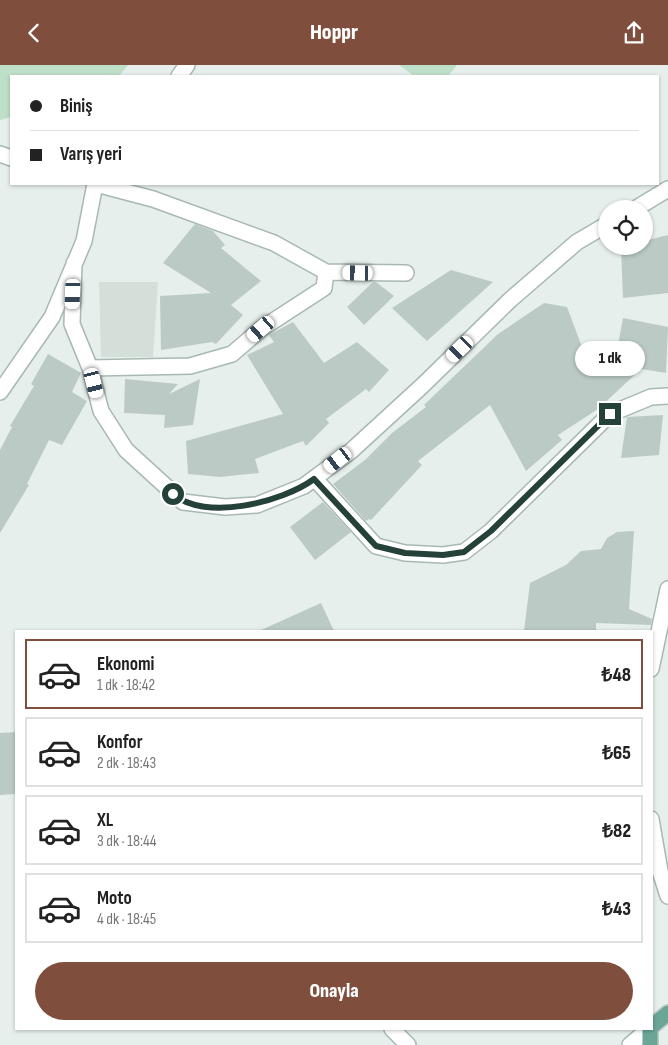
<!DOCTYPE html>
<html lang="tr">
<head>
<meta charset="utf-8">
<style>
	body { margin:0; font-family:"Sofia Sans Condensed",sans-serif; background:#f6f6f6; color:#222; height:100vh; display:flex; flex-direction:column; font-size:19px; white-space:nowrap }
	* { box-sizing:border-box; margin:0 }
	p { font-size:16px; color:#767676 }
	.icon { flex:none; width:28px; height:28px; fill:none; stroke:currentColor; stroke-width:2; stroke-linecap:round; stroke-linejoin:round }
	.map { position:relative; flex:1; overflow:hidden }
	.panel { position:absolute; left:15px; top:565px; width:638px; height:400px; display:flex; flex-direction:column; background:#fff; border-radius:0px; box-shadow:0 1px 4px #0004 }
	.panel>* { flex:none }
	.top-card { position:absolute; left:10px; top:10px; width:649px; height:110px; border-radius:0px; box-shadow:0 1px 4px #0004; display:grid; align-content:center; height:110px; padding:0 20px; background:#fff }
	.controls { position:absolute; left:598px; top:135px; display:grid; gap:10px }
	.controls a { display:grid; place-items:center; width:55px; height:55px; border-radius:50%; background:#fff; box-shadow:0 1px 4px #0004; font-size:25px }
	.end { position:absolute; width:22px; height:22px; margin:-11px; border:6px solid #24423a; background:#fff; box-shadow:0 0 0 2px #fff }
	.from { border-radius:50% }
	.bubble { position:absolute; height:35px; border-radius:18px; background:#fff; box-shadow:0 1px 4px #0004; font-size:16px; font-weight:800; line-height:35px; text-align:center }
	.car { position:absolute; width:15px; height:30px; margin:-15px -8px; border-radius:6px; box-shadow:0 0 4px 1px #0007; background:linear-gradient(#fff 24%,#345 0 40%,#fff 0 76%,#345 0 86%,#fff 0) }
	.top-card b { display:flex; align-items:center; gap:18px; height:48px; font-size:19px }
	.top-card b+b { border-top:1px solid #e0e0e0 }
	.top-card i { width:12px; height:12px; background:#222 }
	ul { padding:9px 0 0; list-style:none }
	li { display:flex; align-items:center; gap:15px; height:70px; margin:0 10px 8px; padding:0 10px; border:2px solid #e0e0e0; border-radius:0px }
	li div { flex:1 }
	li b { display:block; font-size:19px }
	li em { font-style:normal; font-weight:800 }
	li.on { border-color:#804e3d }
	li>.icon { width:45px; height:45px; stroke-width:1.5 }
	.primary-button { display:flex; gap:10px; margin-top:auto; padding:10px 20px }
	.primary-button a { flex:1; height:58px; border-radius:30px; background:#804e3d; color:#fff; font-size:20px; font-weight:800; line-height:58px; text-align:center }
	header { display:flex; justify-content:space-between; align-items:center; height:65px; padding:0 20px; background:#804e3d; color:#fff; font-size:22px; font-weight:800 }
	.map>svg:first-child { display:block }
	.built { fill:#d4dfda }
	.green { fill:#bfe0c8 }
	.building { fill:#bbcac4 }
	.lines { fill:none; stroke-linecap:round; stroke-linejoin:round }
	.minor-casing { stroke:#a8b8b2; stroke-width:18 }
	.major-casing { stroke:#c2cac8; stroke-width:18 }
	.minor { stroke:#fff; stroke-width:15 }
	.major { stroke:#6aa596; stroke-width:15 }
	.route { stroke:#24423a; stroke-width:6 }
</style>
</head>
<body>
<header><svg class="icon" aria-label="back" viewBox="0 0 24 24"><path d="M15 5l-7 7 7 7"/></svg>Hoppr<svg class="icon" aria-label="share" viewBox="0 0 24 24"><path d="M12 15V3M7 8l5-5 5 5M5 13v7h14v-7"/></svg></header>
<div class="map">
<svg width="668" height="980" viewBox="0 0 668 980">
	<rect width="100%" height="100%" fill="#e6efeb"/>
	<path class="built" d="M99,217H158L153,292H101Z"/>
	<path class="green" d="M0,0H128L119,11H11V52L0,55Z
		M399,0H457L448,11H414Z"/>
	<path class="building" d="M195,159L213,166L225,180L221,183L261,216L231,240L243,250L216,279L212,277L161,285L160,231L211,228L163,198Z
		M668,170V228L623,233L621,181H644V176Z
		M451,205L493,217L427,276L392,243Z
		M373,217H376L394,231L364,260L347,242Z
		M544,238L567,242L588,298L596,287L613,307L623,253L668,262L666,308L641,304L598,344L558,370L562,375L526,406L490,340L418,396L422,400L371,455L369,454L366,456L333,419L365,395L392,368L426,342L424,340L498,269Z
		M293,257L324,298L357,277L389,305L369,327L366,324L326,354L329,358L306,381L303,376L255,394L259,408L220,412L188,409L186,376L283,349L247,290L274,277L269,270Z
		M48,289L81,308L72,327L87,336L62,380L49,375L27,419L29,420L0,468V385L12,362L10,361L34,321L31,319Z
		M125,314L178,319L169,329L200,314L193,360L164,363L165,350L124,348Z
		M663,350L659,390L621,393L627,352Z
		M323,437L351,467L315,495L290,462Z
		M634,466L629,544L652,554L651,560L596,558V566H524L530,518L566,500L581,486L601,484L607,473L617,467Z
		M321,538L334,566H259Z
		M16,667V729L0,730V668Z"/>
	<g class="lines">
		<defs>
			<path id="minor" d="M179,11L187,0
				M0,89L11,93
				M635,144L668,124
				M74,198L72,259L90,303L101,346L126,385L183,437L225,442L257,440L304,421L351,386L422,321L510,235L577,177L606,160
				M326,207L406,208
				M90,303L190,301L232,289L261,264L324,223L326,207L274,178L153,134L96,119
				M0,327L52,252L84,176L95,119
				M315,414L376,481L405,488L443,490L464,487L491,466L610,349L651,332L668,331
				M651,604L668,524
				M651,754L660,806L668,831
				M392,964L408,980
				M630,980L649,964"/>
			<path id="major" d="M651,962L668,948
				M650,964V980"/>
		</defs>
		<use href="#minor" class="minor-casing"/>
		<use href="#major" class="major-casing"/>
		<use href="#minor" class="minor"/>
		<use href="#major" class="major"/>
	</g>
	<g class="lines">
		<path class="route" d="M173,429C205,457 283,437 314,414L376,481L405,488L443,490L464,487L491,466L610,349"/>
	</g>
</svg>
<div class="controls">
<a><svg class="icon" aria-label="locate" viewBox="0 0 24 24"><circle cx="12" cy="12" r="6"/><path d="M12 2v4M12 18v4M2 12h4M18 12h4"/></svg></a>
</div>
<i class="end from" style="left:173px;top:429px"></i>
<i class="end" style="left:610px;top:349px"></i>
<div class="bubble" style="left:575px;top:276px;width:70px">1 dk</div>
<i class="car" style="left:358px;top:208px;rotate:271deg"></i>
<i class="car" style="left:73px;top:229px;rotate:182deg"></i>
<i class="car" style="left:261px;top:264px;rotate:229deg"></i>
<i class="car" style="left:460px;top:284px;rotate:226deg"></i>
<i class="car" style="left:94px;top:318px;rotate:166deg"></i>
<i class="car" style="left:338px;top:395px;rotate:232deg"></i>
<div class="top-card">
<b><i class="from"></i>Biniş</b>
<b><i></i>Varış yeri</b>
</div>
<section class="panel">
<ul>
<li class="on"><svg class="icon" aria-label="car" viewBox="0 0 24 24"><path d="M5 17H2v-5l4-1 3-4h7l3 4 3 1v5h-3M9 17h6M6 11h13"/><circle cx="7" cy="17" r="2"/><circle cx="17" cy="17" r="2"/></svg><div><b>Ekonomi</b><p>1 dk · 18:42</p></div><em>₺48</em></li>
<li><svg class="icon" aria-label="car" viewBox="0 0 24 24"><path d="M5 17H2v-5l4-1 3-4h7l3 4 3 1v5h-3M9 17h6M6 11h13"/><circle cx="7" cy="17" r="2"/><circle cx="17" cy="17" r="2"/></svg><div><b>Konfor</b><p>2 dk · 18:43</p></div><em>₺65</em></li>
<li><svg class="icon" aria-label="car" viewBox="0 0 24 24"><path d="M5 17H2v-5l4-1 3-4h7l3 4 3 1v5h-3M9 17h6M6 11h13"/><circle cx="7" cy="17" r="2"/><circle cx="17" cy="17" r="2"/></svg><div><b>XL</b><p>3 dk · 18:44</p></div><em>₺82</em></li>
<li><svg class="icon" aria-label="car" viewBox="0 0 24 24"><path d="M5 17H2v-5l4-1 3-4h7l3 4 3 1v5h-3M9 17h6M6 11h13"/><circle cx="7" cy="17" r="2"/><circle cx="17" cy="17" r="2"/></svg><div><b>Moto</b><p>4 dk · 18:45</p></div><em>₺43</em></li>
</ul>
<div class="primary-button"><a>Onayla</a></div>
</section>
</div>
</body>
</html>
